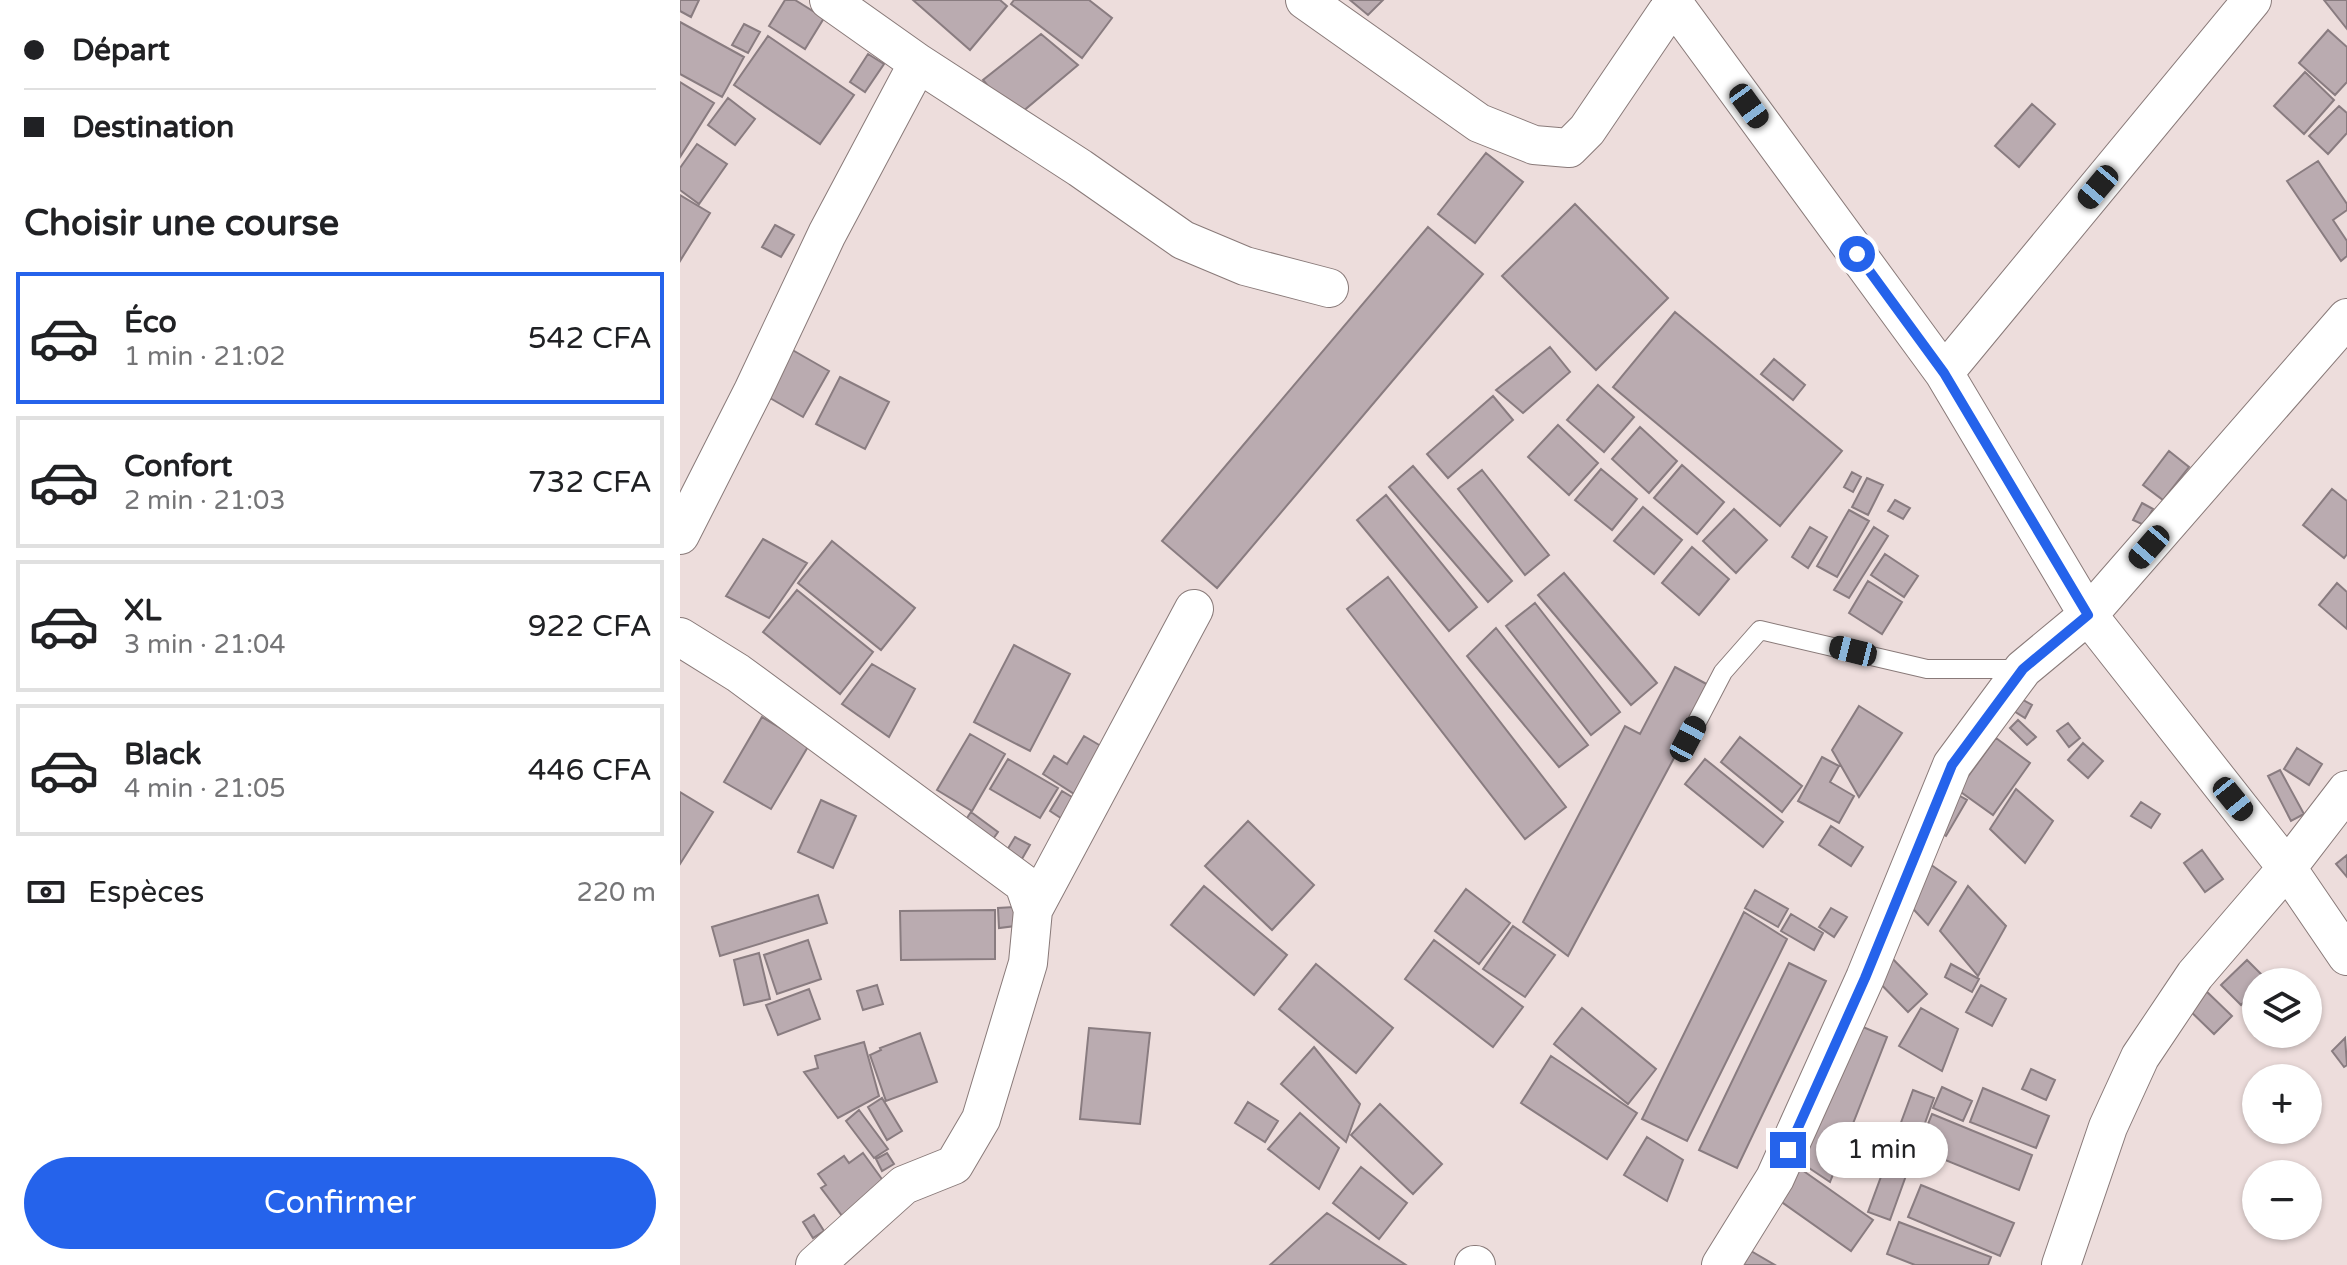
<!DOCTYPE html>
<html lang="fr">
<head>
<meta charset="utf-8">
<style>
	body { margin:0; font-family:"Varela Round",sans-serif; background:#f2f2f2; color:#202124; height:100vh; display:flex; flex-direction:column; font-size:30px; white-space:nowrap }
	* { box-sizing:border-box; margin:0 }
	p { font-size:26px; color:#757577 }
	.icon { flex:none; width:44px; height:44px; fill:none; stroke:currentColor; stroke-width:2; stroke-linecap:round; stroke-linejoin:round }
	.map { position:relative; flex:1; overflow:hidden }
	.side { display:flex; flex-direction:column; background:#fff; width:680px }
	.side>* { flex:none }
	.guide { display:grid; align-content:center; height:176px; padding:0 24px; background:#fff }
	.buttons { position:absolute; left:1562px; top:968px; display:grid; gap:16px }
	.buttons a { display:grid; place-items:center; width:80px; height:80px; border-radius:50%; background:#fff; box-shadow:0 2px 6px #0004; font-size:40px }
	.end { position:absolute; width:36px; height:36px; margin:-18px; border:10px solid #2563eb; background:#fff; box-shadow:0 0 0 4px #fff }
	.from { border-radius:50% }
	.bubble { position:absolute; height:56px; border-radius:28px; background:#fff; box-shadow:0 2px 6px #0004; font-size:26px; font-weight:600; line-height:56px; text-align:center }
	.car { position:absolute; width:24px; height:48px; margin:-24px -12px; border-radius:10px; box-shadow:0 0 6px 2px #0007; background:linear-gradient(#222 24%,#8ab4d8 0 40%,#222 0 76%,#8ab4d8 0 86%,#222 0) }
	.guide b { display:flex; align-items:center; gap:28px; height:76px; font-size:30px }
	.guide b+b { border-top:2px solid #e0e0e0 }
	.guide i { width:20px; height:20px; background:#202124 }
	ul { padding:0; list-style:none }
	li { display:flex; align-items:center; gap:24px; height:132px; margin:0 16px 12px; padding:0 8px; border:4px solid #e0e0e0; border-radius:0px }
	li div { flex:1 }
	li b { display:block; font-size:30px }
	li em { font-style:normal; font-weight:600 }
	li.on { border-color:#2563eb }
	li>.icon { width:72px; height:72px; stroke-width:1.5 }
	h2 { padding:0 24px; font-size:36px; line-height:96px }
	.pay { display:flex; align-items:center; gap:20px; height:88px; padding:0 24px; font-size:30px }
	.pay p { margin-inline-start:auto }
	.button { display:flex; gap:16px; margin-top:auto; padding:16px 24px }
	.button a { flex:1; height:92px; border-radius:48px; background:#2563eb; color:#fff; font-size:32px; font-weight:600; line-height:92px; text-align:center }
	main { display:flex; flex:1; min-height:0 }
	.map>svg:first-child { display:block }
	.building { fill:#baabb0; stroke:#897c80; stroke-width:2 }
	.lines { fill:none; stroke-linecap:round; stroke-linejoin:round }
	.lane-casing { stroke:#897a79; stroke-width:20 }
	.street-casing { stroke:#897a79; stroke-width:40 }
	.lane { stroke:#fff; stroke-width:18 }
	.street { stroke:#fff; stroke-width:38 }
	.route { stroke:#2563eb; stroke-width:10 }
</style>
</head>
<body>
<main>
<section class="side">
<div class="guide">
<b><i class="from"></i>Départ</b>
<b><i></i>Destination</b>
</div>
<h2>Choisir une course</h2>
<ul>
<li class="on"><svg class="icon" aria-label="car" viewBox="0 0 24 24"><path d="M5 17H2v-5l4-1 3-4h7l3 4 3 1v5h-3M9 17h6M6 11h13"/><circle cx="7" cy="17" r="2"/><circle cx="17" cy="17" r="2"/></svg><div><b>Éco</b><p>1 min · 21:02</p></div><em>542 CFA</em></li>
<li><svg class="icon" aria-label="car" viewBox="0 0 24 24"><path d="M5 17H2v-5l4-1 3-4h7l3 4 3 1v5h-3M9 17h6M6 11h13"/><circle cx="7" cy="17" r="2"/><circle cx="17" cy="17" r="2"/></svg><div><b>Confort</b><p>2 min · 21:03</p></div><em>732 CFA</em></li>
<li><svg class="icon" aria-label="car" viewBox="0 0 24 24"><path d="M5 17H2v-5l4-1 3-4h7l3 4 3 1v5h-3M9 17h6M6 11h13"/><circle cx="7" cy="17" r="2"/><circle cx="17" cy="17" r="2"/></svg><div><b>XL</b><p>3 min · 21:04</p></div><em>922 CFA</em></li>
<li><svg class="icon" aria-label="car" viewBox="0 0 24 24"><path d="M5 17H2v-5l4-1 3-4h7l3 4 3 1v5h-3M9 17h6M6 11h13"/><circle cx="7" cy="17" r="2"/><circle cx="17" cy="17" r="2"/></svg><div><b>Black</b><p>4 min · 21:05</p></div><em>446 CFA</em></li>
</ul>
<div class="pay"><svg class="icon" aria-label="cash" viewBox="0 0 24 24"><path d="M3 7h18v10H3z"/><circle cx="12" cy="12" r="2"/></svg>Espèces<p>220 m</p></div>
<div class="button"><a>Confirmer</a></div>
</section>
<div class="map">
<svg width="1667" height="1265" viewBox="0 0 1667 1265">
	<rect width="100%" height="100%" fill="#eddddc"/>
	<path class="building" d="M0,0H19L11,17L0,11Z
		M105,0H115L144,18L125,49L89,26Z
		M233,0H320L327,6L290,50Z
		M334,0H409L432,18L402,58L331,4Z
		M670,0H703L688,15Z
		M1644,0H1667V29Z
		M0,22L64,57L42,97L0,74Z
		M64,24L80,32L68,53L52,45Z
		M1648,30L1667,47V82L1655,95L1619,63Z
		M361,34L398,65L335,118L303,80Z
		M88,36L174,95L140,144L54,85Z
		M188,54L204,64L185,92L170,82Z
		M1625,72L1654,100L1624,134L1594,106Z
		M0,82L34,103L0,157Z
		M48,98L75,119L55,145L28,125Z
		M1352,104L1375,124L1339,167L1315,146Z
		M1659,106L1667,113V133L1648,154L1629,136Z
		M17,144L47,164L19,204L0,190V168Z
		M806,153L843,182L795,243L758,214Z
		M1638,161L1667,204V210L1653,220L1667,241V256L1661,261L1607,181Z
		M0,195L30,213L0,261Z
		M895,204L988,298L916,370L822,276Z
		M95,225L114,235L101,257L82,247Z
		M748,227L803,274L537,588L482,541Z
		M995,312L1162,451L1100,526L933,387Z
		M870,347L890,372L843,413L816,390Z
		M109,348L149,371L123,417L83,394Z
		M1094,359L1125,385L1113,400L1081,374Z
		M160,377L209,402L185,449L136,424Z
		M918,385L954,417L924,452L887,420Z
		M813,396L833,420L768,478L747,454Z
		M878,425L918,463L889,495L848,457Z
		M960,427L997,461L969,493L932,459Z
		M1489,451L1509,467L1483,500L1463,485Z
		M1002,465L1044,502L1017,534L974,498Z
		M733,466L832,581L808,602L709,487Z
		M921,469L957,499L932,530L895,500Z
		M802,470L869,555L845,575L778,489Z
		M1172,472L1181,477L1173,492L1164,487Z
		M1187,478L1203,485L1188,515L1172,507Z
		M1652,489L1667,501V554L1664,558L1623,525Z
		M706,495L797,607L769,631L677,520Z
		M1215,500L1230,508L1223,519L1208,511Z
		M1462,503L1473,509L1464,525L1453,520Z
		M963,507L1002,540L974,574L934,541Z
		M1054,509L1087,540L1056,573L1023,541Z
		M1169,510L1189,521L1157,577L1137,566Z
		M1130,527L1147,537L1128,568L1112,557Z
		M1194,527L1208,536L1169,598L1154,590Z
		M83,539L127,563L89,618L46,596Z
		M152,541L235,608L201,650L118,583Z
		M1012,547L1049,579L1019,615L982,583Z
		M1205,554L1238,576L1224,597L1191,575Z
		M884,573L977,683L951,705L858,595Z
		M708,577L886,807L845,839L667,609Z
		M1188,581L1222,602L1202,634L1169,613Z
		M1657,583L1667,592V629L1639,605Z
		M117,590L193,652L160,694L83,632Z
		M855,603L940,712L911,735L826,626Z
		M816,628L908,745L879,767L787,656Z
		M334,645L390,674L350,751L294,722Z
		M192,664L235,689L209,737L162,704Z
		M995,667L1032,687L888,956L843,922L945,726L960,734Z
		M1336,696L1352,705L1345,718L1329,708Z
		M1179,706L1222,733L1179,797L1152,750Z
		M82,717L129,745L91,809L44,782Z
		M1338,720L1356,737L1347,745L1330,728Z
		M1388,723L1400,738L1389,747L1377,731Z
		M290,734L325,754L292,811L257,790Z
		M404,736L431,752L402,799L363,774L374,756L387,764Z
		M1060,737L1122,786L1102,812L1041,762Z
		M1316,738L1350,763L1313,815L1278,790Z
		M1403,743L1423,761L1408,778L1388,760Z
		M1617,748L1642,764L1629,785L1604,769Z
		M1142,757L1159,766L1150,782L1174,796L1159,823L1118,801Z
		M328,759L378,788L360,818L310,789Z
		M1025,759L1103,822L1083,847L1005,784Z
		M1600,770L1624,814L1611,821L1588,776Z
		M1336,789L1373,821L1345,863L1310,829Z
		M1269,790L1287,800L1266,836L1249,826Z
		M382,791L402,803L390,824L370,811Z
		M0,792L33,812L0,864Z
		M141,800L176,816L153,868L118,852Z
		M1461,802L1480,814L1471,828L1451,816Z
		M291,812L318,832L306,849L279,830Z
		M568,821L634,885L592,930L525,866Z
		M1151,826L1183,847L1171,866L1139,845Z
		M335,837L350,845L339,864L324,855Z
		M1522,850L1543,879L1525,892L1504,863Z
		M1667,855V877L1656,864Z
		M1244,860L1276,882L1248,925L1223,898Z
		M524,886L607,955L574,995L491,925Z
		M1288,886L1326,926L1298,976L1260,931Z
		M786,889L830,923L799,964L755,931Z
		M1075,890L1108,909L1098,927L1065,908Z
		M138,895L147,923L40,956L32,927Z
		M334,907L335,926L319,928L318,908Z
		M1151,908L1167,917L1154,937L1139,927Z
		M315,910V959L221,960L220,911Z
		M1064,912L1107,939L1007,1141L962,1119Z
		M1111,914L1143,933L1134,950L1101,931Z
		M833,926L875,955L845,997L803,969Z
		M128,940L141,979L97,994L84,955Z
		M754,940L843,1007L813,1047L725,979Z
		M79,953L90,999L64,1005L54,960Z
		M1207,953L1247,994L1228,1012L1188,971Z
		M1567,960L1586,979L1583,982H1576V990L1561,1005L1541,985Z
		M1109,963L1146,981L1057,1168L1019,1150Z
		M636,964L713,1028L676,1073L599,1009Z
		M1271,964L1299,979L1292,992L1265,977Z
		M197,985L203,1004L183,1010L177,991Z
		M1301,985L1326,999L1312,1026L1286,1012Z
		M1523,988L1552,1016L1534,1034L1505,1006Z
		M129,989L140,1019L98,1035L86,1005Z
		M902,1008L976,1069L948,1104L874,1044Z
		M1241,1008L1278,1029L1262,1071L1219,1046Z
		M1171,1022L1207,1037L1150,1182L1114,1158Z
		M409,1028L470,1033L460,1124L400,1119Z
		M240,1033L257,1082L206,1101L190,1055L201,1050L200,1048Z
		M1665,1038L1667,1065L1664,1067L1652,1051Z
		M184,1042L199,1096L158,1118L124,1072L138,1068L135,1056Z
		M634,1047L680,1104L666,1142L601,1084Z
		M871,1056L957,1113L927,1159L841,1103Z
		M1351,1069L1375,1080L1366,1100L1342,1089Z
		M1262,1087L1292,1101L1283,1121L1253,1108Z
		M1303,1088L1369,1116L1356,1148L1290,1122Z
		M1233,1090L1254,1098L1210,1220L1188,1212Z
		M202,1098L222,1131L207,1140L188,1107Z
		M568,1102L598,1121L585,1142L555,1123Z
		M700,1104L762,1164L733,1194L671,1135Z
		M179,1110L208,1149L194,1158L166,1121Z
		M620,1113L659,1148L639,1189L588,1149Z
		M1252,1114L1352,1155L1339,1190L1238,1149Z
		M967,1137L1003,1160L987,1201L944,1175Z
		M183,1153L212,1193L169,1225L141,1188L146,1185L138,1174L164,1156L169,1163Z
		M207,1153L214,1164L202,1171L196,1159Z
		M1115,1165L1193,1220L1171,1251L1093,1196Z
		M681,1167L727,1203L699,1239L653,1203Z
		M1241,1185L1334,1223L1320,1256L1228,1217Z
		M647,1213L726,1265H590Z
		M134,1215L144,1231L133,1238L123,1222Z
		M1219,1222L1311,1257L1308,1265H1235L1207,1254Z
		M1071,1251L1095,1265H1063Z"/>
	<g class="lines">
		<defs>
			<path id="lane" d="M1008,739L1043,672L1080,630L1247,669H1343"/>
			<path id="street" d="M625,0L799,123L854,145L889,148L907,130L993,3
				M991,0L1264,373L1408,615L1607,868L1667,956
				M238,63L400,168L503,240L565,266L649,288
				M1264,373L1572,0
				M0,535L73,391L147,234L238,63L149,0
				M0,637L58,673L344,884L353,910L348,963L301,1119L274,1165L224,1185L135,1265
				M353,910L514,609
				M794,1265H796
				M1041,1265L1095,1178L1185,978L1272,765L1343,669L1408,615L1667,318
				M1381,1265L1428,1127L1460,1057L1515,975L1607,868L1667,790"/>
		</defs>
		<use href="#lane" class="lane-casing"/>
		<use href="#street" class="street-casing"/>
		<use href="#lane" class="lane"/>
		<use href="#street" class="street"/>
	</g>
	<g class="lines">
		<path class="route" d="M1108,1150L1185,978L1272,765L1343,669L1408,615L1264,373L1177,254"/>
	</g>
</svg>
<div class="buttons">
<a><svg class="icon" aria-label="layers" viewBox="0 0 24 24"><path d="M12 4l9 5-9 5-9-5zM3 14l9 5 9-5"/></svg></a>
<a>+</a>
<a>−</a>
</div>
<i class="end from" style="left:1177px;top:254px"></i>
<i class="end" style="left:1108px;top:1150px"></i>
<div class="bubble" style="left:1136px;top:1122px;width:132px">1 min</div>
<i class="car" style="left:1069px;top:106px;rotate:144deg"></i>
<i class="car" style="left:1418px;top:187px;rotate:220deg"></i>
<i class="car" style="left:1469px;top:547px;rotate:221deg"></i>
<i class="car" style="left:1173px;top:651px;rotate:284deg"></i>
<i class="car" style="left:1008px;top:739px;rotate:28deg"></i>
<i class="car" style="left:1553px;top:799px;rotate:141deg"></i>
</div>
</main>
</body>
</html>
